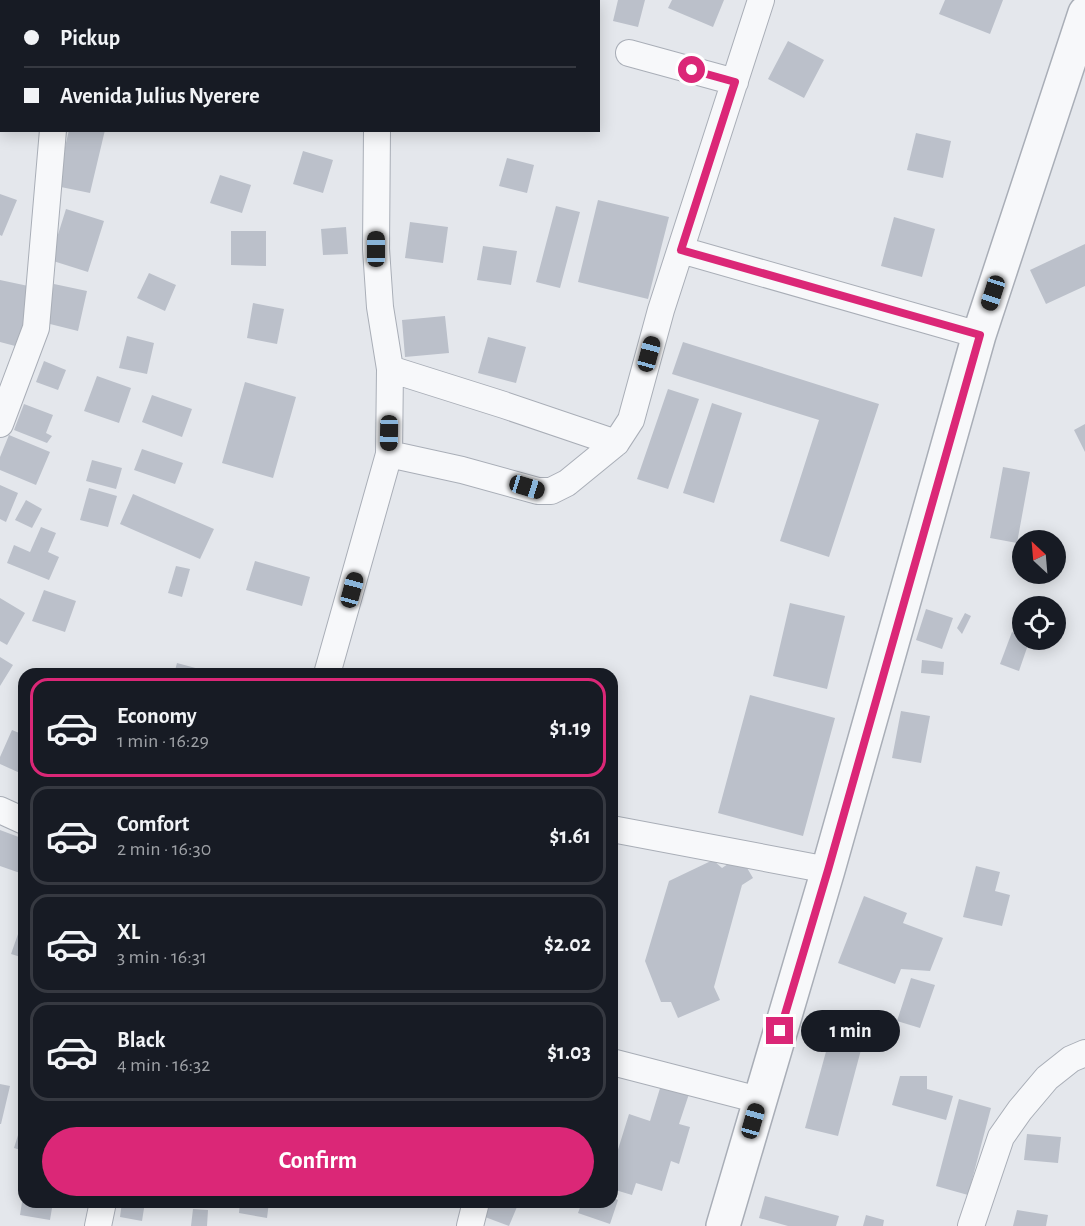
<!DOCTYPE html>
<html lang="en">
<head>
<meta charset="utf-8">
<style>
	body { margin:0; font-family:"Alegreya Sans",sans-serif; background:#20242c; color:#f1f3f6; height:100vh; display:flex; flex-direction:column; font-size:22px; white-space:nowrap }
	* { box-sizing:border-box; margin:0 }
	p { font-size:20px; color:#9ea1a6 }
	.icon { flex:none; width:33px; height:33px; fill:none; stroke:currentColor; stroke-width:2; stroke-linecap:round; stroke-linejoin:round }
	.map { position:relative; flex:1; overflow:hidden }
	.drawer { position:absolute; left:18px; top:668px; width:600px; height:540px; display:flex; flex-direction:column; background:#171b24; border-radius:18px; box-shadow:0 3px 15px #0003 }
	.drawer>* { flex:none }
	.guide { position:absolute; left:0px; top:0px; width:600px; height:132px; box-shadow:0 3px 15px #0003; display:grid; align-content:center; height:132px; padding:0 24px; background:#171b24 }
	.needle { width:39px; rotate:334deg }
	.fabs { position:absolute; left:1012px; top:530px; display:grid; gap:12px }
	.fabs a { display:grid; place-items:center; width:54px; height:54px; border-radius:50%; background:#171b24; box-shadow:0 3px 15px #0003; font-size:30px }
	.end { position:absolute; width:27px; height:27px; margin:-14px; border:8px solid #db2777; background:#fff; box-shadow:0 0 0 3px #fff }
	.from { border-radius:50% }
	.bubble { position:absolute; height:42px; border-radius:21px; background:#171b24; box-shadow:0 3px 15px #0003; font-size:20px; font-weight:700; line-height:42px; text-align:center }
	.car { position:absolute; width:18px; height:36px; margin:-18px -9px; border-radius:8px; box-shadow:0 0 4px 2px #0007; background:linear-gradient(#222 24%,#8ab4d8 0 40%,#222 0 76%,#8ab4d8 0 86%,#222 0) }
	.guide b { display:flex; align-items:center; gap:21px; height:57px; font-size:22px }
	.guide b+b { border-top:2px solid #363941 }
	.guide i { width:15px; height:15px; background:#f1f3f6 }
	ul { padding:10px 0 0; list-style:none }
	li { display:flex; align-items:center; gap:18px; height:99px; margin:0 12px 9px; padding:0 12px; border:3px solid #363941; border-radius:18px }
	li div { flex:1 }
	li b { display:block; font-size:22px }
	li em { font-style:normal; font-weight:700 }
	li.selected { border-color:#db2777 }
	li>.icon { width:54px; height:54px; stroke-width:1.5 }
	.primary-button { display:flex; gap:12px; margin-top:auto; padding:12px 24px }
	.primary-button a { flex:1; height:69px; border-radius:36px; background:#db2777; color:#fff; font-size:24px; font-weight:700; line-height:69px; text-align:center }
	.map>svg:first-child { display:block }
	.building { fill:#bbc0ca }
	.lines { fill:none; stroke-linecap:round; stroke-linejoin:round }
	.minor-casing { stroke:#a9aeb7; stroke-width:28 }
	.tertiary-casing { stroke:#a9aeb7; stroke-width:36 }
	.minor { stroke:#f7f8fa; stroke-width:26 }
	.tertiary { stroke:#f7f8fa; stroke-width:33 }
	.route { stroke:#db2777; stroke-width:8 }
</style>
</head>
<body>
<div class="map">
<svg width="1085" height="1226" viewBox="0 0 1085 1226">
	<rect width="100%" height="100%" fill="#e4e7ec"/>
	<path class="building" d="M618,0H645L638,27L613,21Z
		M672,0H724L713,27L668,8Z
		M945,0H1003L990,34L939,14Z
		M788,41L824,60L804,98L768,79Z
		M69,130H105L90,193L56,186Z
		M916,133L951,141L943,178L907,170Z
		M303,151L333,160L323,193L293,184Z
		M507,158L534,165L527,193L499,186Z
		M220,175L251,185L242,213L210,203Z
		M0,194L17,200L2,236L0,235Z
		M598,200L669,217L648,299L578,282Z
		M556,206L580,212L560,288L536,282Z
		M66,209L104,221L88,272L50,260Z
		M894,217L935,229L922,277L881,266Z
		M410,222L448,227L443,263L405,258Z
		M346,227L348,254L323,255L321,229Z
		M231,231H266V266L231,265Z
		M1085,244V286L1046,304L1030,270Z
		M483,246L517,251L511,285L477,280Z
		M149,273L176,285L165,311L137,298Z
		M0,280L33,287L19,347L0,342Z
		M54,284L87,291L78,331L46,323Z
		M253,303L284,309L277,344L247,338Z
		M445,316L449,353L405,357L402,320Z
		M127,336L154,343L147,374L119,368Z
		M488,337L526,347L516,383L478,373Z
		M683,342L879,404L829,557L780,541L819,420L672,374Z
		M44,361L66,370L58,390L36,382Z
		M97,376L131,388L119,423L84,411Z
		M245,382L296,397L273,478L222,463Z
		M668,389L699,399L668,489L637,479Z
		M152,395L192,409L182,437L142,422Z
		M712,403L742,413L714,503L683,493Z
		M24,404L53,415L46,433L52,436L47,443L14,430Z
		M1085,424V452L1074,430Z
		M9,435L50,452L36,485L0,470V457Z
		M142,449L183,463L175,484L134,470Z
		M92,460L122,468L116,489L86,481Z
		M1003,467L1030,472L1017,543L990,538Z
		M0,485L18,493L6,522L0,519Z
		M89,488L117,496L108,527L80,520Z
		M133,494L214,529L200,559L120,524Z
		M26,500L42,509L32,528L15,520Z
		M41,527L56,533L48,552L59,557L49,580L7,563L14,545L30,552Z
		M255,561L310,577L302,606L246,590Z
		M176,566L190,569L182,597L168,593Z
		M44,590L76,601L65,632L32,621Z
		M0,598L25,613L7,645L0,641Z
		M790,603L845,616L827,689L773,676Z
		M926,609L953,618L942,649L916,640Z
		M965,613L971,616L962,634L957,628Z
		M1015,625L1023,627V635L1013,632Z
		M1012,632L1023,636V639H1030L1019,671L1000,664Z
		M0,657L13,665L0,686Z
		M922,660L944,662L943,675L921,673Z
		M177,663L214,673V674H174Z
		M750,695L835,718L803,836L718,813Z
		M901,711L930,716L921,763L892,758Z
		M12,730L24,735V763L20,773L0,764V757Z
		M0,830L24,839V860L20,873L0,866Z
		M740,856L753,878L742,885L714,987L720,1000L678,1018L671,1002H661L645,961L669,881L713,860L722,868Z
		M976,866L1000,872L995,891L1010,895L1002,926L963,917Z
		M864,896L907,913L903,923L943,938L930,971L901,969L895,984L838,963Z
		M24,917V958L11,954Z
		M911,978L935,985L920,1028L897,1021Z
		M830,1037L862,1046L838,1136L805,1128Z
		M900,1076H927V1089L953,1096L946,1120L892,1105Z
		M0,1084L10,1086L1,1124H0Z
		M661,1085L689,1094L679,1124L690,1127L679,1164L671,1161L662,1191L636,1183L632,1195L612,1189V1169L629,1114L650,1121Z
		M959,1099L991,1108L968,1195L936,1186Z
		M24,1116V1151L14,1148Z
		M1027,1134L1061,1137L1058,1163L1024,1160Z
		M765,1196L839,1216L836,1226H788L759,1218Z
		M612,1197L618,1200L610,1224L578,1213L582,1202H612Z
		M22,1202H53L50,1220L20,1215Z
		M122,1202H145L142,1221L120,1217Z
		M240,1202H269L267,1218L239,1213Z
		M423,1202H458L457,1208L423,1204Z
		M491,1202H519L509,1226L485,1217Z
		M193,1209L208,1210L207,1226H191Z
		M1017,1210L1048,1215L1046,1226H1013Z
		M866,1215L884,1220L883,1226H863Z"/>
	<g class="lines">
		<defs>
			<path id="minor" d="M281,0L283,2
				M98,2L99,0
				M390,2V0
				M629,53L735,82
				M681,250L979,335
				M390,369L504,405L616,443
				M0,424L36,328L53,130
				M389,454L462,470L538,491H551L567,483L616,443L631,420L661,310L761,0
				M327,674L389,454L390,369L380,307L376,249L377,130
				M0,810L24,821
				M612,829L828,870
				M612,1062L759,1100
				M98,1226L103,1202
				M470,1226L476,1202
				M971,1226L1001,1137L1020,1110L1047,1078L1071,1059L1085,1053"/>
			<path id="tertiary" d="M723,1226L828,870L979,335L1085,13"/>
		</defs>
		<use href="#minor" class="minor-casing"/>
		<use href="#tertiary" class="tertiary-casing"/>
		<use href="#minor" class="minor"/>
		<use href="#tertiary" class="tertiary"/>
	</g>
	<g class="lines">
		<path class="route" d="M692,70L735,82L681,250L980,335L828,870L780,1031"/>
	</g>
</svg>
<div class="fabs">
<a><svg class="needle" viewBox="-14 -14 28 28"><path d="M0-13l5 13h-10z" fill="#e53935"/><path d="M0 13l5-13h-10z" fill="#9ea1a6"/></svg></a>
<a><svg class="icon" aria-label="locate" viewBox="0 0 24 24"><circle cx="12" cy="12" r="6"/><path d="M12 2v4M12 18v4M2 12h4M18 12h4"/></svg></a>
</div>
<i class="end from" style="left:692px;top:70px"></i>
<i class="end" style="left:780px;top:1031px"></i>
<div class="bubble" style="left:801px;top:1010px;width:99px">1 min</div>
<i class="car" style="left:376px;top:249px;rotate:0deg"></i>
<i class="car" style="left:993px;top:293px;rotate:198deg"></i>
<i class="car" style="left:649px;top:354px;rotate:15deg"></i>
<i class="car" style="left:389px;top:433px;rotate:181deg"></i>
<i class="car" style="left:527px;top:487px;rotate:107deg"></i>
<i class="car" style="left:352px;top:590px;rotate:15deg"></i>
<i class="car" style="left:753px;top:1121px;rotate:16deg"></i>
<div class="guide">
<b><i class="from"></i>Pickup</b>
<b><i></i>Avenida Julius Nyerere</b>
</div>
<section class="drawer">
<ul>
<li class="selected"><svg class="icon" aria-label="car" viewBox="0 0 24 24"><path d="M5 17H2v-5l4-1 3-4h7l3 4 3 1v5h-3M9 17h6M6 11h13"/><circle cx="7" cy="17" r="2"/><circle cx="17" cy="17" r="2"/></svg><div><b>Economy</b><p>1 min · 16:29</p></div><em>$1.19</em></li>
<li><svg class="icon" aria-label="car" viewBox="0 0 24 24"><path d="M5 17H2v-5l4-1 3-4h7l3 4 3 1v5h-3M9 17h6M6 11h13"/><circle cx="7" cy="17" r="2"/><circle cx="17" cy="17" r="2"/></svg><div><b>Comfort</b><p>2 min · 16:30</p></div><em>$1.61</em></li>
<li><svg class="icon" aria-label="car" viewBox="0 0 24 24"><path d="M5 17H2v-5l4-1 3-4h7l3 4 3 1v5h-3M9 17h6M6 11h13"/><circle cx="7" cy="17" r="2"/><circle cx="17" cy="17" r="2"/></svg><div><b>XL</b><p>3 min · 16:31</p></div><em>$2.02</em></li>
<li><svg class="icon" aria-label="car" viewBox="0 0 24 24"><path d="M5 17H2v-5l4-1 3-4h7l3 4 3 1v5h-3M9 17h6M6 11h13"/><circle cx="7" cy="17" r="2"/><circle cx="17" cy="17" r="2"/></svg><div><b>Black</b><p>4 min · 16:32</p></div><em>$1.03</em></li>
</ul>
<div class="primary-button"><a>Confirm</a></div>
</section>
</div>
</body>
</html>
